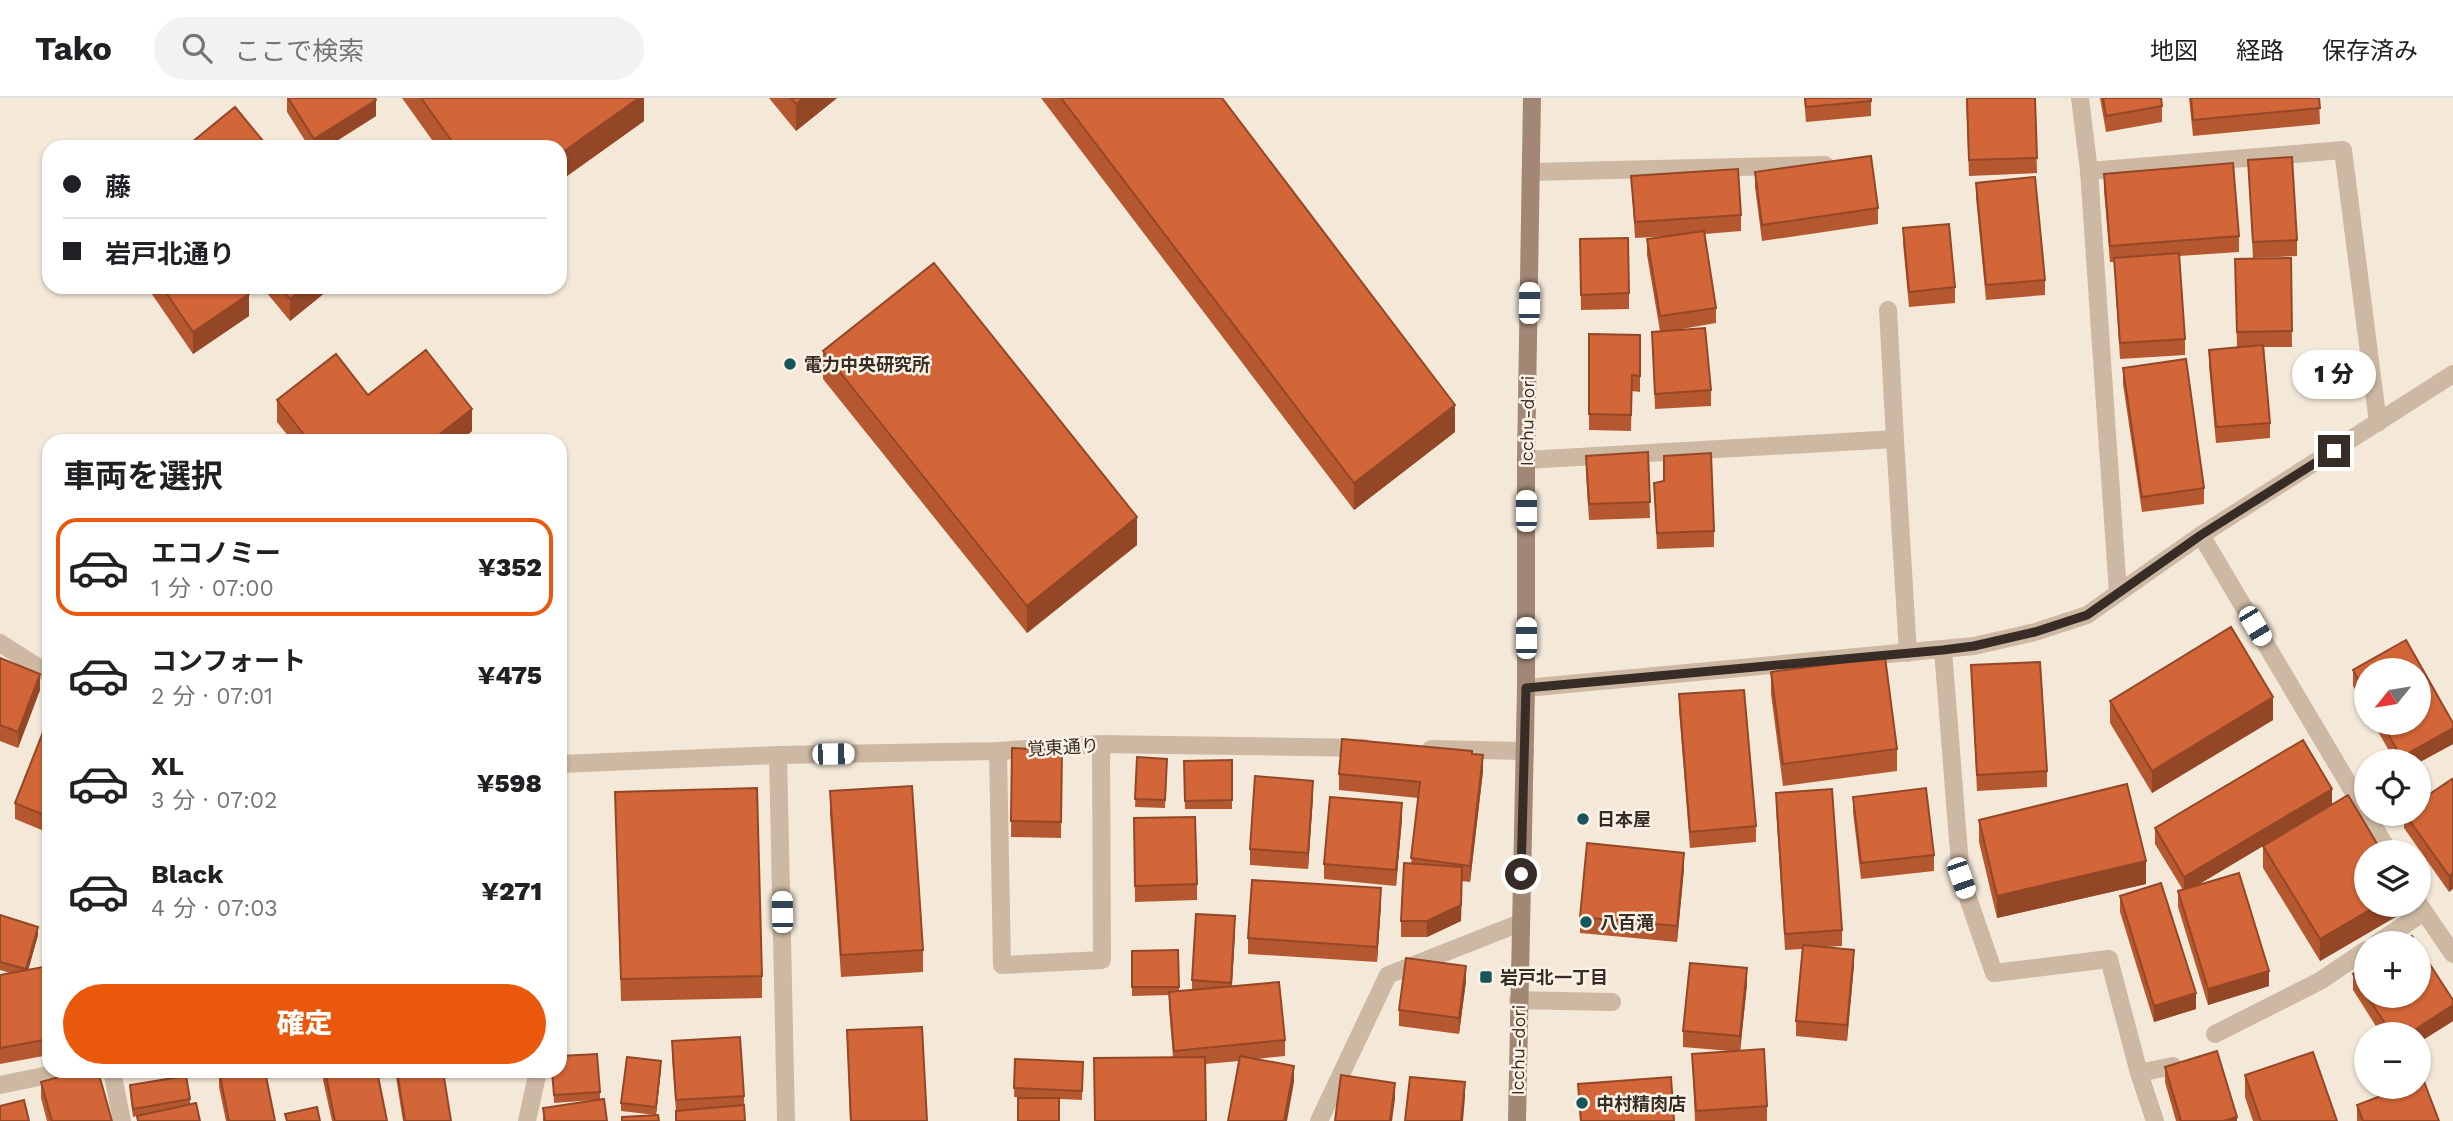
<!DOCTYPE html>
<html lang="ja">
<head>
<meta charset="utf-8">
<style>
	body { margin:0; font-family:"Work Sans","Noto Sans JP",sans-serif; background:#f2f2f2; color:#202124; height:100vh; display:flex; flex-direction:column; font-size:26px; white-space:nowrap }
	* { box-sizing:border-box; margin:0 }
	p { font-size:23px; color:#757577 }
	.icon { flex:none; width:38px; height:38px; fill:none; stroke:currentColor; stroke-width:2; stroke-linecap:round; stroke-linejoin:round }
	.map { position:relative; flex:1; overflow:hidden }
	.side { position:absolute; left:42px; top:336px; width:525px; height:644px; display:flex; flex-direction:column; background:#fff; border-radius:21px; box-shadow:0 2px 5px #0004 }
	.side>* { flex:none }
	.banner { position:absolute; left:42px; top:42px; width:525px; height:154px; border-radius:21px; box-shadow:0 2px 5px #0004; display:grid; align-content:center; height:154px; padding:0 21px; background:#fff }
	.needle { width:46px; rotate:240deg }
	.fabs { position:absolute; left:2354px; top:560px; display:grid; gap:14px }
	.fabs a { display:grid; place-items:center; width:77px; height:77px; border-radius:50%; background:#fff; box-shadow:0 2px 5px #0004; font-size:35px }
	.end { position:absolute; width:32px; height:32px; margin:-16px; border:9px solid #372c26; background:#fff; box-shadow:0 0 0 4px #fff }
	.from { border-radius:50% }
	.bubble { position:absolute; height:49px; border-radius:24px; background:#fff; box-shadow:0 2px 5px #0004; font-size:23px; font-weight:800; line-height:49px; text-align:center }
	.car { position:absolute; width:21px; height:42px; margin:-21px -10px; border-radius:9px; box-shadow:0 0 5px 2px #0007; background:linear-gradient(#fff 24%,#345 0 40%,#fff 0 76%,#345 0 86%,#fff 0) }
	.banner b { display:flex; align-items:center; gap:24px; height:66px; font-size:26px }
	.banner b+b { border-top:2px solid #e0e0e0 }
	.banner i { width:18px; height:18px; background:#202124 }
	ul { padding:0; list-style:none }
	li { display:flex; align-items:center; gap:21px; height:98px; margin:0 14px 10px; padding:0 7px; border:4px solid transparent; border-radius:21px }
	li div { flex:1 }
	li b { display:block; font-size:26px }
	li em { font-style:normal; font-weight:800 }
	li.current { border-color:#ea580c }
	li>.icon { width:63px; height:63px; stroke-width:1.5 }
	h2 { padding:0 21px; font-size:32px; line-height:84px }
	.button { display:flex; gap:14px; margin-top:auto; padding:14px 21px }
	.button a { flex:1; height:80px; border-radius:42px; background:#ea580c; color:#fff; font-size:28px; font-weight:800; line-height:80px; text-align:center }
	header { display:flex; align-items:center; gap:42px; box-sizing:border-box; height:98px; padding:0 35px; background:#fff; border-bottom:2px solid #e0e0e0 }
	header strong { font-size:33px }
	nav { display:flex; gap:38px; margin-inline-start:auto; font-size:24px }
	.search { width:490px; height:63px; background:#f2f2f2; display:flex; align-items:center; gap:18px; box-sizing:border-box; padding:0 24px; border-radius:38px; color:#757577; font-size:26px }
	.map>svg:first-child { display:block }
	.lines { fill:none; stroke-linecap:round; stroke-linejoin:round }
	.lane { stroke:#cdb9a3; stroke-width:18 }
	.street { stroke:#cdb9a3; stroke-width:18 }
	.secondary { stroke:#a18774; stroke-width:18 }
	.wall { fill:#b55830 }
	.shaded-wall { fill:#944727 }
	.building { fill:#d36638; stroke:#944727; stroke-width:2 }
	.route { stroke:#372c26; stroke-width:9 }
	.poi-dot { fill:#17555d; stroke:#fbf2e5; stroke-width:2.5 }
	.labels { text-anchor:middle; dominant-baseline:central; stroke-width:5; stroke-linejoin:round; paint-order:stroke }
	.poi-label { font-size:18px; font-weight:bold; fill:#372c26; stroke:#fbf2e5; text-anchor:start }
	.street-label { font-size:18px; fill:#372c26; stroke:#fbf2e5 }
</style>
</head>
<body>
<header>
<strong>Tako</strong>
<div class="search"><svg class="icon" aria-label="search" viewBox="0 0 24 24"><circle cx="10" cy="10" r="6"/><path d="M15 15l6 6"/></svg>ここで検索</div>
<nav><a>地図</a><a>経路</a><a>保存済み</a></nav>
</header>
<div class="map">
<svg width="2453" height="1023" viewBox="0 0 2453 1023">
	<rect width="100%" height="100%" fill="#f4e9d9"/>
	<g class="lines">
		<path class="lane" d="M2080,0L2089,73
			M1888,212L1895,341
			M1526,362L1895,341L1908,555
			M998,653L1002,867L1102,862L1101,646
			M778,657L786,1023
			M1518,902L1612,904
			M112,973L122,1023
			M0,987L68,973
			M1319,1023L1388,877L1520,825"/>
		<path class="street" d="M1531,74L1825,67
			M2201,437L2389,754
			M2118,495L2089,73L2343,52L2378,325
			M0,545L49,576
			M1943,552L1961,780L1994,875L2109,861L2139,975L2155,1023
			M1526,590L1974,548L2035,534L2087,517L2201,437L2453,276
			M1431,651L1525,653
			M560,666L778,657L998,653L1101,646L1365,650
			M2418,805L2453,856
			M2377,845L2424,814
			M2215,936L2320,883L2366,852
			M2139,975L2173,968
			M527,1023L538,973"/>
		<path class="secondary" d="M1517,1023L1526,590V362L1532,0"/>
	</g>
	<path class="wall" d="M287,0H375L376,18L327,49H309L287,14Z
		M402,0H644V23L560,83V49H437Z
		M769,0H837L796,33Z
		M1041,0H1222L1455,334L1354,412Z
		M1804,0H1871V18L1806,24Z
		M1966,0H2035L2037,75L1969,78Z
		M2100,0H2161L2162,8V24L2106,34Z
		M2189,0H2319L2320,26L2193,38Z
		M2248,62L2297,142V158L2253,160Z
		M1755,74L1878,110V126L1762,143L1755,89Z
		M2104,76L2239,138V154L2179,158L2185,241V257L2120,261L2114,164H2110L2104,92Z
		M1631,78L1741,117V133L1705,136L1716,210V225L1676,232L1711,292V308L1655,311L1652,234L1660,233L1647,157V141L1670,138L1635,140Z
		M1976,85L2045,182V197L1986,202L1976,100Z
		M1903,130L1955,189V205L1909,209L1903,145Z
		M1580,141L1629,195V211L1581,212Z
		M2291,160L2292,249H2264L2270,325V340L2216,345L2209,268V252L2237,249L2235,161Z
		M147,189H245L249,218L193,256Z
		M262,189H332L290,223Z
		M1589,236L1640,237V294L1632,293L1631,333L1589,332Z
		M823,253L1137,447L1027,535L823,281Z
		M2123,270L2204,390V406L2142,414L2123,286Z
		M368,297L472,333L460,343H292L277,324V302Z
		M1648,354L1650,420L1589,422L1586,374V358Z
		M1654,385L1714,433V449L1657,451Z
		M2406,542L2453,625V646L2418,665V663H2395L2373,625H2418V572H2366V612L2353,588V572Z
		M0,560L40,592L18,650L0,643Z
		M1971,567L2047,673V689L1977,693Z
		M1771,574L1897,651V673L1783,688L1771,596Z
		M1679,596L1756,728V744L1690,750L1679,612Z
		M2110,603L2273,622L2152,695L2110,625Z
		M49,619V735L15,721V705Z
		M1012,650L1062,652L1061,740L1011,739Z
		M1472,656L1483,673L1470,784L1462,783L1461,823L1427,839H1401V823L1411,766L1418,700L1339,692V676Z
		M1137,659L1167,661L1165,710L1135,709Z
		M1232,662V711H1185L1184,663Z
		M2452,681L2449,794L2404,730V716H2418Z
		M830,693L923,852V874L841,879L830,716Z
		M615,694L762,878V900L621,903Z
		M1776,695L1842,832V848L1825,849L1854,867L1847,943L1796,938V923L1802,851L1785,852L1776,710Z
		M1313,699L1308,771L1250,767V751Z
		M1853,699L1934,757V773L1861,781L1853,714Z
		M2332,706L2404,807V814L2320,863L2263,770V748L2196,788L2269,888L2208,907L2178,809V793L2183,792L2155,746V730Z
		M1134,720L1197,786V802L1135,804Z
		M1402,721L1396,788L1324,781V766Z
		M1979,722L2146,786L1997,820L1979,744Z
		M1684,771L1677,844L1580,835V819Z
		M2120,798L2196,911L2154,924L2120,814Z
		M1381,806L1377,864L1248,856V840Z
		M0,817L38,837L28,872L49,868V957L0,966V877L10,875L0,872Z
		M1235,834L1232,888L1285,942V958L1256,961L1294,984L1240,963L1205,966L1173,959L1169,910V897L1132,898V853L1178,852L1179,893L1192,892V882Z
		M2366,867V898H2418L2453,907V923L2418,945V936H2381L2353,892V876Z
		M1466,883L1459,936L1399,928V912Z
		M1747,886L1740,953L1767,1008V1023H1695L1692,956L1730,953L1683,949V933Z
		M847,932L927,1023H850Z
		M672,943L744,998L745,1023H676V1013L672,959Z
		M1015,961L1083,964L1082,1002L1014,999Z
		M2165,969L2237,1023H2176L2165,984Z
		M661,971L656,1017L621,1013V1005Z
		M183,973H265L275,1023H226L219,989V975L183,977Z
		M323,973H377L387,1023H332L323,982Z
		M395,973H443L451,1023H403Z
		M552,973H560L600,994V1001L607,1023H543V1010L594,1002L554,1005Z
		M2245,977L2337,1023H2253L2245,999Z
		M41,984L112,1023H47L41,1000Z
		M1578,986L1674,1023H1580Z
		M130,987L190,1001V1006L200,1023H137V1018L133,1019L130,995Z
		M2357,1007L2439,1023H2357Z"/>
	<path class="shaded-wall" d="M639,0H644V23L560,83V56Z
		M803,0H837L796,33V6Z
		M376,2V18L327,49H314V41Z
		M305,189H332L290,223V201Z
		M249,196V218L193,256V234Z
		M1455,307V334L1354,412V385Z
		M472,311V333L460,343H431Z
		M1137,419V447L1027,535V508Z
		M40,576V592L18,650V634Z
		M2273,599V622L2152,695V673Z
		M2453,630V646L2418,665V663H2401V659Z
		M1483,657V673L1470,784V768Z
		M1313,683V699L1308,771V755Z
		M2332,691V707L2184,795V779Z
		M1402,705V721L1396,788V772Z
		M1684,755V771L1677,844V828Z
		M2146,763V786L1997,820V798Z
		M1462,769L1461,823L1427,839V823Z
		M2453,775V791L2449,794V778Z
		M1381,790V806L1377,864V849Z
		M2378,807H2404V814L2320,863V841Z
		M1235,818V834L1231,901V885Z
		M38,829V837L26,880V871Z
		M1854,852V867L1847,943V927Z
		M1466,868V883L1459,936V920Z
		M1747,870V886L1740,954V938Z
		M2269,873V888L2208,907V891Z
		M2196,895V911L2154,924V908Z
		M2453,907V923L2418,945V936H2408Z
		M661,963V971L656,1017V1009Z
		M1294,968V984L1287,1023H1284Z
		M1465,984V999L1463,1023H1461Z
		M1395,985V1001L1392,1023H1390Z
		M2237,1019V1023H2223Z"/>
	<path class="building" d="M288,0H375L376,2L314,41Z
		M421,0H639L560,56V49H456Z
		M791,0H803L796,6Z
		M1061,0H1222L1455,307L1354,385Z
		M1805,0H1871V3L1806,9Z
		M1967,0H2035L2037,60L1969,62Z
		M2103,0H2161L2162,8L2106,18Z
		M2191,0H2319L2320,10L2193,22Z
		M235,9L268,49H186Z
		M1871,58L1878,110L1762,127L1755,74Z
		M2292,59L2297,142L2253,144L2248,62Z
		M2233,65L2239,138L2110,148L2104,76Z
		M1738,71L1741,117L1635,124L1631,78Z
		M2035,79L2045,182L1986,187L1976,85Z
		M1949,126L1955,189L1909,194L1903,130Z
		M1704,133L1716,210L1660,218L1647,141Z
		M1628,140L1629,195L1581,197L1580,141Z
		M2179,155L2185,241L2120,245L2114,160Z
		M2291,160L2292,233L2237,234L2235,161Z
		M934,165L1137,419L1027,508L823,253Z
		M162,189H245L249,196L193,234Z
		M280,189H305L290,201Z
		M1705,230L1711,292L1655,296L1652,234Z
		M1589,236L1640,237V278L1632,277L1631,317L1589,316Z
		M2263,247L2270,325L2216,329L2209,252Z
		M426,252L472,311L431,343H309L277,302L336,256L368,297Z
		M2186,261L2204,390L2142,399L2123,270Z
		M1648,354L1650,404L1589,406L1586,358Z
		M1711,355L1714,433L1657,435L1654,385L1664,383V358Z
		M2231,529L2273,599L2152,673L2110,603Z
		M2406,542L2453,625V630L2401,659L2382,625H2418V572H2366V596L2353,572Z
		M1885,559L1897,651L1783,666L1771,574Z
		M0,560L40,576L18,634L0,627Z
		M2040,564L2047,673L1977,677L1971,567Z
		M1744,592L1756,728L1690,734L1679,596Z
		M49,619V719L15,705Z
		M1342,641L1472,653V656L1483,657L1470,768L1411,760L1420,684L1339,676Z
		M2303,642L2332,691L2184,779L2155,730Z
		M1012,650L1062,652L1061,724L1011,723Z
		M1137,659L1167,661L1165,702L1135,701Z
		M1232,662V702L1185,703L1184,663Z
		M1255,678L1313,683L1308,755L1250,751Z
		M2452,681L2453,683V775L2449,778L2405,716H2418V704Z
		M2127,686L2146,763L1997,798L1979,722Z
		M912,688L923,852L841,857L830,693Z
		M757,690L762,878L621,881L615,694Z
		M1926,690L1934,757L1861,765L1853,699Z
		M1832,691L1842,832L1785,836L1776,695Z
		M2348,697L2382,754H2366V807H2378L2320,841L2263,748Z
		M1330,699L1402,705L1396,772L1324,766Z
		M1195,719L1197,786L1135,788L1134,720Z
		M1587,745L1684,755L1677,828L1580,819Z
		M1404,765L1462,769L1461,807L1427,823H1401Z
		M2239,775L2269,873L2208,891L2178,793Z
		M1252,782L1381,790L1377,849L1248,840Z
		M2161,785L2196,895L2154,908L2120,798Z
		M1196,816L1235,818L1231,885L1192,882Z
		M0,817L38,829L26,871L0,864Z
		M2412,838L2417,845H2400Z
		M1803,847L1854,852L1847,927L1796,923Z
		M2418,848L2453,902V907L2408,936H2392L2367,898H2418Z
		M1178,852L1179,889H1132V853Z
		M1406,860L1466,868L1459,920L1399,912Z
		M1690,865L1747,870L1740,938L1683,933Z
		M2366,867V896L2353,876Z
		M49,868V941L0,950V877Z
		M1279,884L1285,942L1174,953L1169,894Z
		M922,929L927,1023H851L847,932Z
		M740,939L744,998L676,1002L672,943Z
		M1764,951L1767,1008L1696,1013L1692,956Z
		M2217,953L2237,1019L2223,1023H2181L2165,969Z
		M2313,954L2337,1023H2261L2245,977Z
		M597,956L600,994L554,997L552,973H560V958Z
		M1240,958L1294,968L1284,1023H1228Z
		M627,959L661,963L656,1009L621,1005Z
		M1205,959L1206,1023H1095L1094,960Z
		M1015,961L1083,964L1082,993L1014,990Z
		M81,973H98L112,1023H52L41,984Z
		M219,973H265L275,1023H229Z
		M325,973H377L387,1023H335Z
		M397,973H443L451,1023H405Z
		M1341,977L1395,985L1390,1023H1335Z
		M186,978L190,1001L133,1011L130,987Z
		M1410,979L1465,984L1461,1023H1405Z
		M1671,979L1674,1023H1581L1578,986Z
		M2423,981L2439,1023H2363L2357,1007L2404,989H2418V983Z
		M1018,1000H1059V1023H1018Z
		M604,1001L607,1023H545L543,1010Z
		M24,1002L29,1023H0V1008Z
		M196,1005L200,1023H138L137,1018Z
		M744,1007L745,1023H676V1013Z
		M317,1009L320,1023H287L285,1016Z
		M658,1017L659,1023H622V1019Z"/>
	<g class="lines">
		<path class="route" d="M1521,776L1526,590L1943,552L1974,548L2035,534L2087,517L2201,437L2334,353"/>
	</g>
	<g class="poi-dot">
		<circle cx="790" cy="266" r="7"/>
		<circle cx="1583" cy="721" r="7"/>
		<circle cx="1586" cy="824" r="7"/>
		<rect x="1479" y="872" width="14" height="14" rx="3.5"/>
		<circle cx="1582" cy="1005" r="7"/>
	</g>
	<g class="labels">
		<g class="poi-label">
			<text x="804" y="266">電力中央研究所</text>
			<text x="1597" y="721">日本屋</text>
			<text x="1600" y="824">八百滝</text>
			<text x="1500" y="879">岩戸北一丁目</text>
			<text x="1596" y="1005">中村精肉店</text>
		</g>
		<g class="street-label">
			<text transform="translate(1527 323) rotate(-89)">Icchu-dori</text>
			<text transform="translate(1063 649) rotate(-3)">覚東通り</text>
			<text transform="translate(1518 952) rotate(-89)">Icchu-dori</text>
		</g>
	</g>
</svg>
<div class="fabs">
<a><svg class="needle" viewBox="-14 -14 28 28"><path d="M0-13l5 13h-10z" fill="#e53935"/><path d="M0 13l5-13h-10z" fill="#757577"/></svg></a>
<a><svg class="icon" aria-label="locate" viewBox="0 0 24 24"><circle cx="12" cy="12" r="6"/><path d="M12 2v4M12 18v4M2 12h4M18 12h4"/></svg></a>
<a><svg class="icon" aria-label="layers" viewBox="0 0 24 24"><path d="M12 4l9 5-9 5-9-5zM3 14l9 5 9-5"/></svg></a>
<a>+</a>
<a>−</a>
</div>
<i class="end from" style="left:1521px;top:776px"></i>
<i class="end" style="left:2334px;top:353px"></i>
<div class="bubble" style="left:2292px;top:252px;width:84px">1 分</div>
<i class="car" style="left:1529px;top:205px;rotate:1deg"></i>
<i class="car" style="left:1526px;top:413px;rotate:0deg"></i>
<i class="car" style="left:2255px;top:528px;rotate:149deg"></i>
<i class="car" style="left:1526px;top:540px;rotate:0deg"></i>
<i class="car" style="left:833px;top:656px;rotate:89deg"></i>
<i class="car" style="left:1961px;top:780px;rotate:161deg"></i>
<i class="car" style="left:782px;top:814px;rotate:359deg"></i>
<div class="banner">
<b><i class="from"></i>藤</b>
<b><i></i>岩戸北通り</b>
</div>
<section class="side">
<h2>車両を選択</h2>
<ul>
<li class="current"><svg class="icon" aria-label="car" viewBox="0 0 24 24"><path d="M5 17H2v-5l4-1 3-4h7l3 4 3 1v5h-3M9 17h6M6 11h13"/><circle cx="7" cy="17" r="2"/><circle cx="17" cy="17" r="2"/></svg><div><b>エコノミー</b><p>1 分 · 07:00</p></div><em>¥352</em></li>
<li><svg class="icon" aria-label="car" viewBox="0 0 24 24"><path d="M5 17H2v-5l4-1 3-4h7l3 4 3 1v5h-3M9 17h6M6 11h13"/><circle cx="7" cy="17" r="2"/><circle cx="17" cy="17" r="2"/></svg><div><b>コンフォート</b><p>2 分 · 07:01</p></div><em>¥475</em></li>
<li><svg class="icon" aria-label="car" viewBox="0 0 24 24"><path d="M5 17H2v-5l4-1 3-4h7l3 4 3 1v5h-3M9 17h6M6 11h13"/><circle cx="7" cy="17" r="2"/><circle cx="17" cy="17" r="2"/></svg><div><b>XL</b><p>3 分 · 07:02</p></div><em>¥598</em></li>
<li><svg class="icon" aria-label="car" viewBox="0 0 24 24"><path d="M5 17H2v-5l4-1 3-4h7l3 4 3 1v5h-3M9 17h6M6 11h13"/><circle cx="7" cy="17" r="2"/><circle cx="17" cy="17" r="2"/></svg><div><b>Black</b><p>4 分 · 07:03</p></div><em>¥271</em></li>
</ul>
<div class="button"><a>確定</a></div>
</section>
</div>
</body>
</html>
